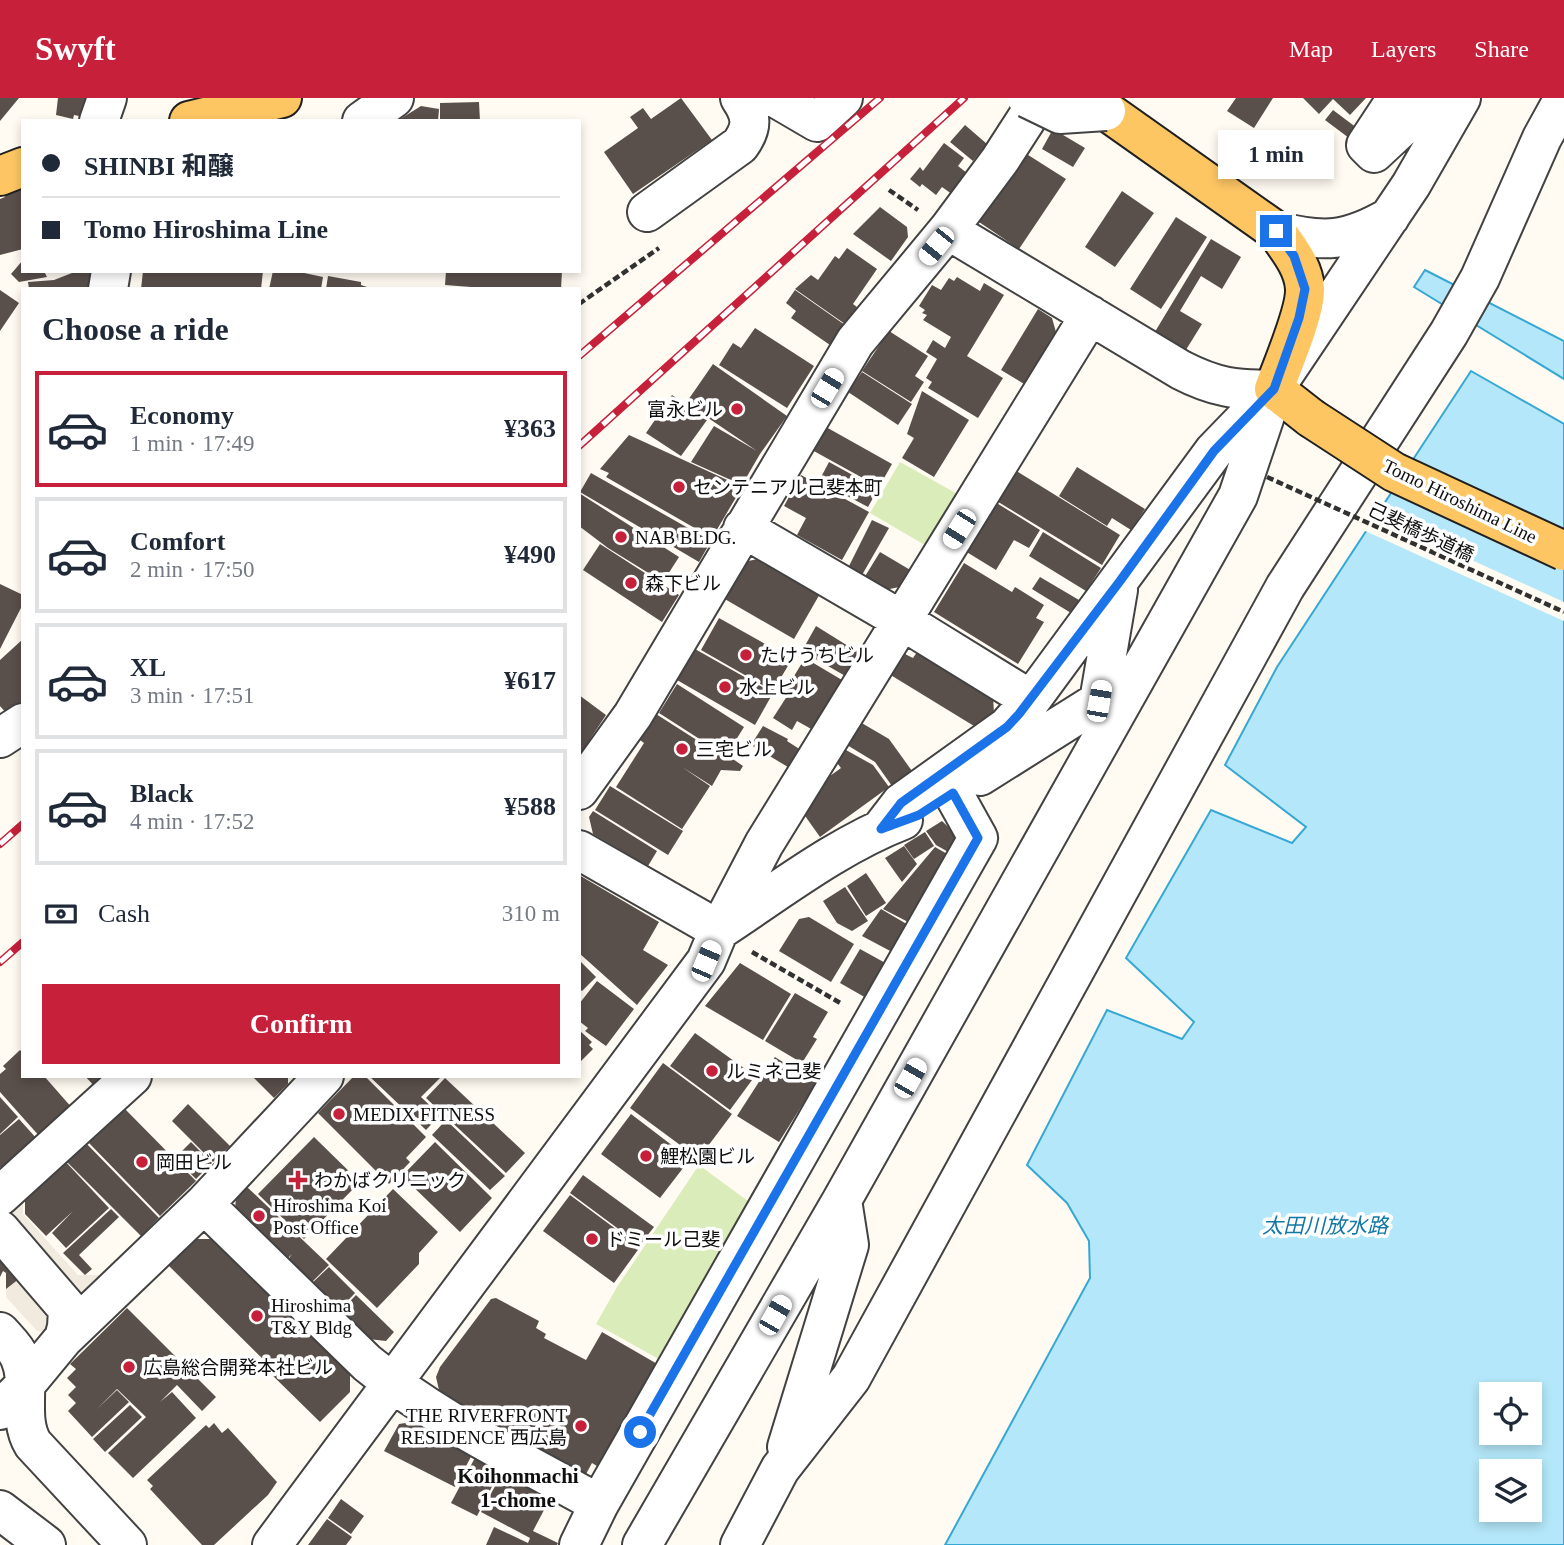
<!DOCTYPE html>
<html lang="en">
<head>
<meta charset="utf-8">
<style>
	body { margin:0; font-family:"Times New Roman","Noto Sans JP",serif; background:#f6f6f7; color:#1f2937; height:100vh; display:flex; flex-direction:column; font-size:26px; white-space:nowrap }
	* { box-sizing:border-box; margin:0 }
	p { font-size:23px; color:#747a83 }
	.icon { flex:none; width:38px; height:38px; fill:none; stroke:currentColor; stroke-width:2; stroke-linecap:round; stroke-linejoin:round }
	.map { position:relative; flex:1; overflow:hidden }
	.drawer { position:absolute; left:21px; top:189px; width:560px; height:791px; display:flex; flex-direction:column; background:#fff; border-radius:0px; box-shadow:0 4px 10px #0003 }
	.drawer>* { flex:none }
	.guide { position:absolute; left:21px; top:21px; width:560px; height:154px; border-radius:0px; box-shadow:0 4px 10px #0003; display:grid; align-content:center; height:154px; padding:0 21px; background:#fff }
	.tools { position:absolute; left:1479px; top:1284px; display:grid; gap:14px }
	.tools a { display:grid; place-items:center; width:63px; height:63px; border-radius:0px; background:#fff; box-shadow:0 4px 10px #0003; font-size:35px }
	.end { position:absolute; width:32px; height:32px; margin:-16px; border:9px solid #1a73e8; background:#fff; box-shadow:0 0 0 4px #fff }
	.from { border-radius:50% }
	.bubble { position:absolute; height:49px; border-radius:0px; background:#fff; box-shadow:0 4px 10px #0003; font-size:23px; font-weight:700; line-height:49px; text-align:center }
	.car { position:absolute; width:21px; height:42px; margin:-21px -10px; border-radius:9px; box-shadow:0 0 5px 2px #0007; background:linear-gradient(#fff 24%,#345 0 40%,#fff 0 76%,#345 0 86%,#fff 0) }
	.guide b { display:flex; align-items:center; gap:24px; height:66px; font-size:26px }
	.guide b+b { border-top:2px solid #e0e1e3 }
	.guide i { width:18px; height:18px; background:#1f2937 }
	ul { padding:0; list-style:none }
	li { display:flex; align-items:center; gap:21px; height:116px; margin:0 14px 10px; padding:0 7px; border:4px solid #e0e1e3; border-radius:0px }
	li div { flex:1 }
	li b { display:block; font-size:26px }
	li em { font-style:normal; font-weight:700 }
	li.current { border-color:#c7203b }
	li>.icon { width:63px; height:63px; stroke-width:1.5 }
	h2 { padding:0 21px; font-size:32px; line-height:84px }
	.pay { display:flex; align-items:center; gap:18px; height:77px; padding:0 21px; font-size:26px }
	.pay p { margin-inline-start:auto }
	.primary-button { display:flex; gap:14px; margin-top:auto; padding:14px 21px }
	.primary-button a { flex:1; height:80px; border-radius:0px; background:#c7203b; color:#fff; font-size:28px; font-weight:700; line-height:80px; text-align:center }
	header { display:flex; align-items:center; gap:42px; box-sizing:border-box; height:98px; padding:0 35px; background:#c7203b; color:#fff }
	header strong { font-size:33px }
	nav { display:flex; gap:38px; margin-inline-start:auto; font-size:24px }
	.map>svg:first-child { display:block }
	.green { fill:#d9ecb9 }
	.plaza { fill:#f1eadf }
	.water { fill:#b4e7f9; stroke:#37a7d4; stroke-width:2; fill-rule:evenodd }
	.pier { fill:#fffbf2 }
	.building { fill:#594f4b }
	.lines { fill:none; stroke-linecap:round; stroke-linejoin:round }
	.minor-casing { stroke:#424242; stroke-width:42 }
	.major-casing { stroke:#202020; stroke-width:42 }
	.path { stroke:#313131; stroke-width:4.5; stroke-dasharray:7 3.5; stroke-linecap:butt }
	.minor { stroke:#fff; stroke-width:38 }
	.major { stroke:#fec663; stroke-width:38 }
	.rail-casing { stroke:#c7203b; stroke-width:8 }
	.rail { stroke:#fff; stroke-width:5; stroke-dasharray:16; stroke-linecap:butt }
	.minor-bridge-casing { stroke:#424242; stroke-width:42; stroke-linecap:butt }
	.major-bridge-casing { stroke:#202020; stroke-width:42; stroke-linecap:butt }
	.path-bridge { stroke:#313131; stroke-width:4.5; stroke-dasharray:7 3.5; stroke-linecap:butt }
	.minor-bridge { stroke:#fff; stroke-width:38 }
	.major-bridge { stroke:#fec663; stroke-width:38 }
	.route { stroke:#1a73e8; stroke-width:9 }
	.poi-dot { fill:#c7203b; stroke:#fff; stroke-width:2.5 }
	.labels { text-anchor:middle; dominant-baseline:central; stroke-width:7; stroke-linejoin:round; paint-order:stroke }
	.poi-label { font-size:19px; fill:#0f0f0f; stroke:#fff; text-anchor:start }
	.street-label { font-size:19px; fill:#0f0f0f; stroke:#fff }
	.water-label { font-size:21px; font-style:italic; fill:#1278a8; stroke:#fff }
	.neighbourhood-label { font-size:21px; font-weight:bold; fill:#0f0f0f; stroke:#fff }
</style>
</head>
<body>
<header>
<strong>Swyft</strong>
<nav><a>Map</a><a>Layers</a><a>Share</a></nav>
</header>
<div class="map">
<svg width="1564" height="1447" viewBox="0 0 1564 1447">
	<rect width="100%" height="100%" fill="#fffbf2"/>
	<path class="green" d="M900,364L961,398L930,450L870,415Z
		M699,1067L752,1106L664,1264L596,1226L617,1189Z"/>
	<path class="plaza" d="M2,1075L23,1096V1116L78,1177H100L44,1234L37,1233L6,1199V1175L0,1171Z"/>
	<path class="water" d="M1425,172L1564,243V281L1414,189Z
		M1471,273L1564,326V1447H945L1090,1180L1089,1143L1067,1105L1027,1067L1107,912L1182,941L1194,924L1126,860L1211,712L1292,745L1306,729L1225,667L1277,569ZM1491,1297H1530V1335H1491ZM1491,1374H1530V1412H1491Z"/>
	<path class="pier" d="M1373,417L1564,504V523L1363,432Z"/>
	<path class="building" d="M0,0H19L0,23Z
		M58,0H99L84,19L74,17L73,21L56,17Z
		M681,0L712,42L633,96L604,54L638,30L630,19L643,10L651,21Z
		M1236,0H1273L1254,30L1227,13Z
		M1303,0H1366L1350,17L1333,1L1319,16Z
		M479,4L480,23H440V5Z
		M421,8L439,11L438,23H397Z
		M1333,12L1357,30L1349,40L1325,22Z
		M965,27L987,46L973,63L950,44Z
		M1053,31L1085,50L1073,69L1042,51Z
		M944,45L964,60L958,68L972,79L956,99L942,89L936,97L922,86L920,89L910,81L920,69L923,73Z
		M1025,55L1066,81L1019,151L979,124Z
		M23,88V151L0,157V101L5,99L3,95Z
		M1122,93L1154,115L1115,169L1085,149Z
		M880,109L907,129L908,139L891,163L853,136Z
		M1176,119L1207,139L1161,211L1130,191Z
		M1211,141L1241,159L1222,191L1201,178L1180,213L1202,226L1184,255L1153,237Z
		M847,150L877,171L853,206L857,209L845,226L795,191L811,177L818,182L835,158L839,161Z
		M23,162V173H44L47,179L19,184L11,176Z
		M77,173H100L99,191H29L28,184L54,182Z
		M143,173L220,175L263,173L261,191H141Z
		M273,173H295L323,179L321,191H269Z
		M446,173H562L561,191H497L445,187Z
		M328,178L361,184V187L373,191H326Z
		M957,179L980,193L984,185L1004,197L967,258L1003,280L978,320L928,290L932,284L926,280L937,261L926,254L933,242L945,250L951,239L923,222L927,217L922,215L925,212L919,208L932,187L941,192L949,180L954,183Z
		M0,192L19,205L0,233Z
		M795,192L845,227L830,247L791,220L796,213L786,205Z
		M1038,211L1052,220L1058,241L1029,289L1001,272Z
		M755,230L814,268L787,310L719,267L733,245L741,250Z
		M889,233L928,258L915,278L924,284L911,304L862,273Z
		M713,266L787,318L760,356L742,387L691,364L714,328L757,353L686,305Z
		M862,274L912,306L898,327L848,294Z
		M922,293L969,322L934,379L902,360L914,340L907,336Z
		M672,297L707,322L681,358L646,335Z
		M826,329L892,366L879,389L812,352Z
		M629,337L736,386L732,393L738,396L712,440L606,379L609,375L600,371Z
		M829,364L878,391L868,409L819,383Z
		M1077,369L1145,411L1131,432L1112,420L1107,428L1059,398Z
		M1013,371L1120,437L1102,467L995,402Z
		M591,375L711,443L699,464L580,394Z
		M801,377L869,414L842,462L797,437L806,420L784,408Z
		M579,395L679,459L663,484L608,450L579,428Z
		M995,404L1040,432L1029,450L1014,442L996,472L965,453Z
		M872,422L889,430L862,477L848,470Z
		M1043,434L1101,470L1086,493L1029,458Z
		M600,446L679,497L662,524L583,472Z
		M880,454L912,473L904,488L885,492L864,480Z
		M762,460L821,494L794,541L723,500L744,464Z
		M964,465L1012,494L1015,489L1044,507L1036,520L1044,524L1018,566L934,514Z
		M1040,479L1079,502L1071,515L1032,491Z
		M0,486L23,497V506L0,551Z
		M719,520L792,561L773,593L701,552Z
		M816,528L861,556L847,579L802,553Z
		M23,541V603L8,617L0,608V562Z
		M695,551L773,595L755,627L677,582Z
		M919,551L993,597L994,616L974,628L889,576L903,555L913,560Z
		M805,560L842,582L813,632L797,623L792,632L773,620L789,595L785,593Z
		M677,586L744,629L726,658L659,615Z
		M579,597L606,617L579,658Z
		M656,616L728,662L730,659L743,668L740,673L721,672L712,688L682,669L710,688L682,731L616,689L644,645L640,642Z
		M860,624L889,641L912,673L892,688L875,664L847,647Z
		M763,628L788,641L787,643L804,654L793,672L751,647Z
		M846,652L873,667L889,689L820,739L803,715L823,683L841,670L834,661Z
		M610,688L683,733L668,757L595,712Z
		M593,713L657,753L648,768L593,736L589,719Z
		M942,723L959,739L950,755L936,747L926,733Z
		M925,734L934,748L914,761L904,747Z
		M904,748L917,766L902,784L885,760Z
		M935,749L949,757L910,825L883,811Z
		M866,775L886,805L866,818L847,788Z
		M579,777L659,824L643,852L668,867L637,907L579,855Z
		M845,789L868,823L852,833L837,825L823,803Z
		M881,811L910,828L894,855L862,838Z
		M809,819L854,846L831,884L779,853L799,821Z
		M860,851L889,867L868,901L840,885Z
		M579,862L596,879L582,893L579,891Z
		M740,865L791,896L763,942L705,908Z
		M597,883L634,911L606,948L585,933L588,930L579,923V906Z
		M795,895L828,914L813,939L817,941L802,965L765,943Z
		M579,932L592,944L589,947L593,951L579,965Z
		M695,935L755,978L730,1012L670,968Z
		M20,952L23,955V978H44L73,1011L41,1040L0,994V976L6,971L3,968Z
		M775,959L816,985L779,1044L737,1018Z
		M663,965L732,1016L708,1048L704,1045L695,1058L630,1010Z
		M85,978H107L95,989Z
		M252,978H288V986L274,1000Z
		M354,978H365L426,1039L406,1060L410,1064L389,1086L318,1015Z
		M369,978H442L421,999L440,1017L426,1032Z
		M445,980L525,1055L506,1075L426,1000Z
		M0,999L18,1019L0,1036Z
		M188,1006L230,1048L213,1064L172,1023Z
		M125,1011L196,1083L160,1118L89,1045Z
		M631,1016L690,1061L660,1100L601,1056Z
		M19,1021L37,1041L5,1069H0V1037Z
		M446,1022L505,1078L490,1092L432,1037Z
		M314,1039L360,1084L304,1141L258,1096Z
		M83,1042L159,1120L141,1138L64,1061Z
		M191,1044L212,1065L196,1081L175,1060Z
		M435,1044L492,1100L460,1134L402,1078Z
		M63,1061L109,1110L66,1150L52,1135L73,1113L46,1138L25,1116V1095Z
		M583,1077L654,1129L640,1147L570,1095Z
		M246,1088L329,1167L311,1185L287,1163L292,1156L286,1162L235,1114L236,1097Z
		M393,1091L438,1134L419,1155V1166L377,1210L326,1161Z
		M570,1097L640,1149L614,1185L543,1133Z
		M111,1111L119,1119L79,1157L92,1171L85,1177L63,1155Z
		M194,1141H216L350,1275V1294L320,1324L268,1273L272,1270L168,1167Z
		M0,1150L24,1177L6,1191V1175L3,1173L0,1179Z
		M329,1169L355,1195L338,1213L311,1186Z
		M356,1197L394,1234L386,1243L368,1241L339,1215Z
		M496,1200L539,1223L536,1230L546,1236L544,1240L586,1262L602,1234L659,1267L602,1371L592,1365L586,1376L443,1297L439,1292L436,1279L440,1269L491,1201Z
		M127,1210L216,1299L202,1313L177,1287L160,1304L172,1294L196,1320L133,1380L108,1355L146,1319L117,1291L97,1311L117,1292L129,1304L92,1339L68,1313L76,1305L68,1297L76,1289L67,1280L76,1271L70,1266Z
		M130,1307L142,1319L105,1354L93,1341Z
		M418,1323L474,1353L455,1389L384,1353L399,1326Z
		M214,1325L222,1335L228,1330L277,1384L268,1397L214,1447H202L150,1391L153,1388L147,1382L206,1327L209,1330Z
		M478,1354L503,1367L477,1418L451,1405Z
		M506,1368L554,1393L533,1433L558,1445L557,1447H486L494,1429L528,1445L530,1440L481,1414Z
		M341,1401L364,1418L351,1436L328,1420Z
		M327,1421L352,1439L346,1447H308Z"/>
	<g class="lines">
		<defs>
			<path id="minor" d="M776,0L817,24L843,0
				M1397,0L1366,47L1374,55L1433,0
				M99,23L107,0
				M362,23L394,0
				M647,114L740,47C753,29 752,18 740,0
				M948,132L1181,272C1214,289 1237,293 1274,291
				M1276,133C1324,145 1347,144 1390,119
				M108,191L111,173
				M743,430L903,523L1031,602
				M1098,609L1118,492
				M0,640L23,625
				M980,678L1099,603L1125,577
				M579,692L633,617L855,244L948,132L1000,62L1040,0
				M881,731L901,705L1007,629L1031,602L1214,353L1274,291L1411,87L1461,0
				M579,752L719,832
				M721,831C779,793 838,747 903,722
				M0,1098L132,978
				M204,1106L367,1265C436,1322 521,1362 599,1406
				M0,1132L68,1211L67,1229L64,1240
				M0,1234C7,1242 16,1250 20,1260C32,1287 17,1320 33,1346L127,1447
				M0,1312L26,1286L64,1240L204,1106L324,978
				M787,1349L849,1147L842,1102
				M0,1412L46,1447
				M272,1447L706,863L719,832L764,746L1090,217
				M579,1447L599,1406L978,740L953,695
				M642,1447L842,1102L1238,398L1274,291
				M740,1447L780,1371L851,1280L1285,489L1449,235L1480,180L1542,40L1564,0"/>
			<path id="major" d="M1088,0L1276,133C1288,150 1304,169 1305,191C1306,214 1282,268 1274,291L1311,320
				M189,23L282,0
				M0,78L23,69"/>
		</defs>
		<use href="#minor" class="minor-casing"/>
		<use href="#major" class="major-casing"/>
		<path class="path" d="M889,92L918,112
			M579,206L659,150
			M752,854L842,906"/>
		<use href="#minor" class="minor"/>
		<use href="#major" class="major"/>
		<defs>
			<path id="rail" d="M579,258L880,0
				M579,348L964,0
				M0,746L23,726
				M0,864L23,844"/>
		</defs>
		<use href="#rail" class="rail-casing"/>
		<use href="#rail" class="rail"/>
		<defs>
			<path id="minor-bridge" d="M1027,0L1060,16L1106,13"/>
			<path id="major-bridge" d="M1311,320L1394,374L1564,453"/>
		</defs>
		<use href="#minor-bridge" class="minor-bridge-casing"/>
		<use href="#major-bridge" class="major-bridge-casing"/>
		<path class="path-bridge" d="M1267,379L1564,514"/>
		<use href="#minor-bridge" class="minor-bridge"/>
		<use href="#major-bridge" class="major-bridge"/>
	</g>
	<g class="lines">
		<path class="route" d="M640,1334L978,740L953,695L919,717L881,731L901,705L1007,629L1019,616L1120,483L1214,353L1274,291L1299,220L1305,191L1294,158L1276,133"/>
	</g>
	<g class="poi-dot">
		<circle cx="737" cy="311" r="7"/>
		<circle cx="679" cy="389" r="7"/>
		<circle cx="621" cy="439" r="7"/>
		<circle cx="631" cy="485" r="7"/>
		<circle cx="746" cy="557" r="7"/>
		<circle cx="725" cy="589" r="7"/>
		<circle cx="682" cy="651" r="7"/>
		<circle cx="712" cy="973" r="7"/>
		<circle cx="339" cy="1016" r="7"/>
		<circle cx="646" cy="1058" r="7"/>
		<circle cx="142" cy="1064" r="7"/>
		<path d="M294.5 1071.5h7v7h7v7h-7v7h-7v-7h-7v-7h7z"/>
		<circle cx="259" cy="1118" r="7"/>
		<circle cx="592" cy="1141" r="7"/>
		<circle cx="257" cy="1218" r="7"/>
		<circle cx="129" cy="1269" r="7"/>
		<circle cx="581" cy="1328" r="7"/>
	</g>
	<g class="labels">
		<g class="poi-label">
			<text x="723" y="311" text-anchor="end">富永ビル</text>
			<text x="693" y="389">センテニアル己斐本町</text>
			<text x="635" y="439">NAB BLDG.</text>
			<text x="645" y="485">森下ビル</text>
			<text x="760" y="557">たけうちビル</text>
			<text x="739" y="589">水上ビル</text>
			<text x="696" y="651">三宅ビル</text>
			<text x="726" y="973">ルミネ己斐</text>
			<text x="353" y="1016">MEDIX FITNESS</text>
			<text x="660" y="1058">鯉松園ビル</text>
			<text x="156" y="1064">岡田ビル</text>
			<text x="314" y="1082">わかばクリニック</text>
			<text x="273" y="1107">Hiroshima Koi<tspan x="273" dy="22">Post Office</tspan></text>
			<text x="606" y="1141">ドミール己斐</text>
			<text x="271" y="1207">Hiroshima<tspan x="271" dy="22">T&amp;Y Bldg</tspan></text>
			<text x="143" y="1269">広島総合開発本社ビル</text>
			<text x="567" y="1317" text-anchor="end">THE RIVERFRONT<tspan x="567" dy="22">RESIDENCE 西広島</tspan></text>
		</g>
		<g class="street-label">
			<text transform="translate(1460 403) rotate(26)">Tomo Hiroshima Line</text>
			<text transform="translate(1421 434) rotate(25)">己斐橋歩道橋</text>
		</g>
		<g class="water-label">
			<text x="1325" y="1128">太田川放水路</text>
		</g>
		<g class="neighbourhood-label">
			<text x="518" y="1378">Koihonmachi<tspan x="518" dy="24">1-chome</tspan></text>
		</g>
	</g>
</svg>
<div class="tools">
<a><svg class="icon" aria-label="locate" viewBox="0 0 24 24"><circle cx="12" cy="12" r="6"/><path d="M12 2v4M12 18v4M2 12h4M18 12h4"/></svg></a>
<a><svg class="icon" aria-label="layers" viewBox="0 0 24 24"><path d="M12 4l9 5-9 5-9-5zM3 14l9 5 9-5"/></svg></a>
</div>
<i class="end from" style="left:640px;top:1334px"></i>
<i class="end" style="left:1276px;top:133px"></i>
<div class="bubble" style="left:1218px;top:32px;width:116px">1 min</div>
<i class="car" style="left:936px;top:148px;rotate:219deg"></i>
<i class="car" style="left:827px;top:290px;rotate:31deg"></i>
<i class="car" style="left:959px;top:431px;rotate:212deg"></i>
<i class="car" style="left:1099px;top:603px;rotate:10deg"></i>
<i class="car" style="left:706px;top:863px;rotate:23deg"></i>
<i class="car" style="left:910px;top:980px;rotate:30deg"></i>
<i class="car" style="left:775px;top:1217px;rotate:30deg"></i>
<div class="guide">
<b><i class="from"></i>SHINBI 和醸</b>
<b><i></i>Tomo Hiroshima Line</b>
</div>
<section class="drawer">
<h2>Choose a ride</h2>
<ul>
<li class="current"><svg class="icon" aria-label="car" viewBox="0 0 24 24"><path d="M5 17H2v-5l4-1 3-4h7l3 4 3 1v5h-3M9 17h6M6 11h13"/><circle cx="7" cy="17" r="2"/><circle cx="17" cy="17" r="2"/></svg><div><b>Economy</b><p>1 min · 17:49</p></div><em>¥363</em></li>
<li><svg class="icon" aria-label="car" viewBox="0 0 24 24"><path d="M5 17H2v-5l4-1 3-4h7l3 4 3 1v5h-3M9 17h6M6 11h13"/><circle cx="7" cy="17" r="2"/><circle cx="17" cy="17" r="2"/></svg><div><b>Comfort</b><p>2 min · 17:50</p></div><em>¥490</em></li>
<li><svg class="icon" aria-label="car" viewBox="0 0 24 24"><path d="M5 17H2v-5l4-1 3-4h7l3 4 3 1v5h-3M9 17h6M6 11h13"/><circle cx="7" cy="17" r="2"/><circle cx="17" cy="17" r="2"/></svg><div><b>XL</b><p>3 min · 17:51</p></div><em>¥617</em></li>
<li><svg class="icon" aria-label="car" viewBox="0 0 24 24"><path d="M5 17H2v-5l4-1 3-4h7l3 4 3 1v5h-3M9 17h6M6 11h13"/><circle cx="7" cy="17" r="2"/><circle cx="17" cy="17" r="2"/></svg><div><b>Black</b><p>4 min · 17:52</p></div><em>¥588</em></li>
</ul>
<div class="pay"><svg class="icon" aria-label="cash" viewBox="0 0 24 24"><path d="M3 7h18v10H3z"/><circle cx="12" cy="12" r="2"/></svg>Cash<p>310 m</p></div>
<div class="primary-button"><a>Confirm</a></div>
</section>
</div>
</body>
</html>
